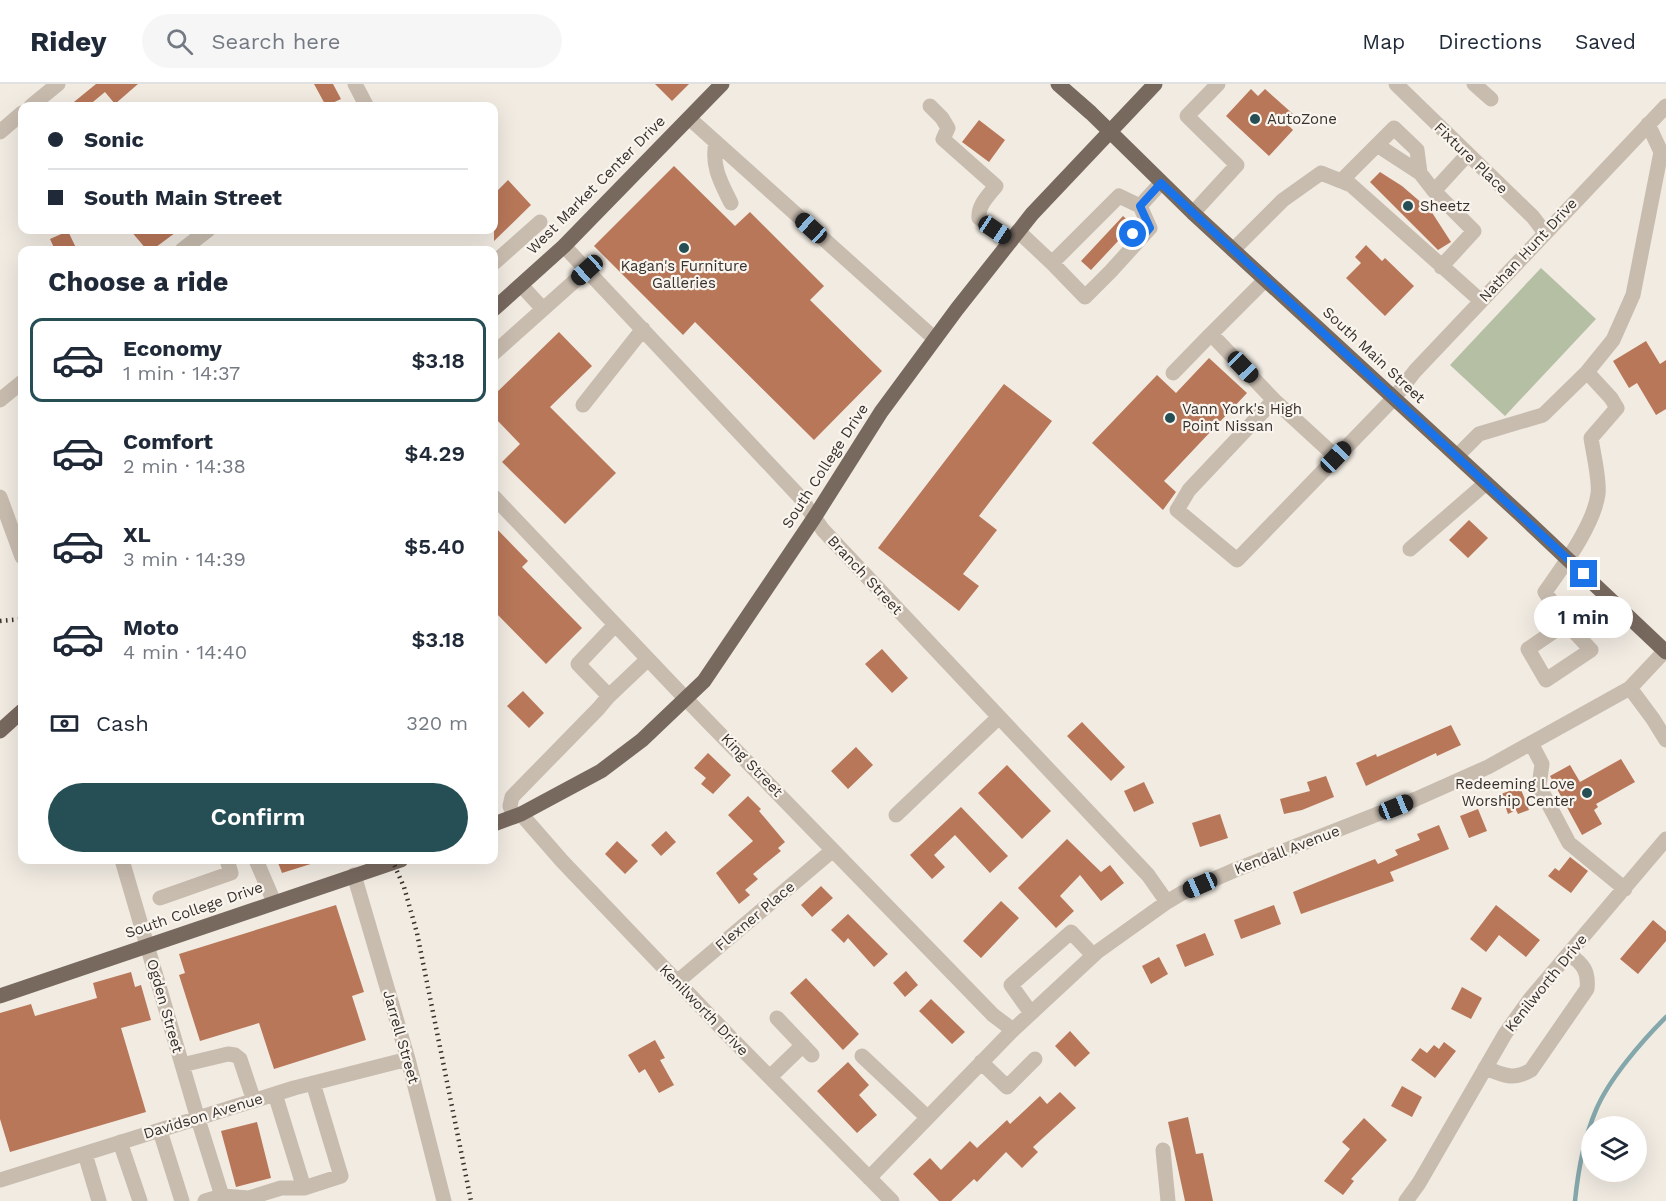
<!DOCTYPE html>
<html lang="en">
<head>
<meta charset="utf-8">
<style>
	body { margin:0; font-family:"Work Sans",sans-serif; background:#f6f6f7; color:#1f2937; height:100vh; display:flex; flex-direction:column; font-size:22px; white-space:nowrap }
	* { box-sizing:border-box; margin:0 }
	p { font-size:20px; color:#747a83 }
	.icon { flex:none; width:33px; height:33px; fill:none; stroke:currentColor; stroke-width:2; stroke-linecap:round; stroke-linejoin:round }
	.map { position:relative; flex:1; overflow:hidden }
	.details { position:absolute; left:18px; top:162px; width:480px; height:618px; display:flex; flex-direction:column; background:#fff; border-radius:12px; box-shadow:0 6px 24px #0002 }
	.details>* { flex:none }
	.banner { position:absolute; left:18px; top:18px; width:480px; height:132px; border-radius:12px; box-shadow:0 6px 24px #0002; display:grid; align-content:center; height:132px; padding:0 30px; background:#fff }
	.fabs { position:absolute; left:1581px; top:1032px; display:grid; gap:12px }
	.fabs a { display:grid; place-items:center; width:66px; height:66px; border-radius:50%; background:#fff; box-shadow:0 6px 24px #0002; font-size:30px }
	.end { position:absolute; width:27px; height:27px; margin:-14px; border:8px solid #1a73e8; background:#fff; box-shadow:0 0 0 3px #fff }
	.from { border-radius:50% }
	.bubble { position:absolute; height:42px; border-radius:21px; background:#fff; box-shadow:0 6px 24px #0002; font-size:20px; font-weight:600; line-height:42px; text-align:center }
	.car { position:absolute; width:18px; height:36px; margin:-18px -9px; border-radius:8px; box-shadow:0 0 4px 2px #0007; background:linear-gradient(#222 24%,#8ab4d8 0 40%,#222 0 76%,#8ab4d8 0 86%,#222 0) }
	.banner b { display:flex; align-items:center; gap:21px; height:57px; font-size:22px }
	.banner b+b { border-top:2px solid #e0e1e3 }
	.banner i { width:15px; height:15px; background:#1f2937 }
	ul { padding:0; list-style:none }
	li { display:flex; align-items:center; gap:18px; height:84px; margin:0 12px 9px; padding:0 18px; border:3px solid transparent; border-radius:12px }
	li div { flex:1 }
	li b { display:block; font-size:22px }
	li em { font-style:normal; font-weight:600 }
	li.selected { border-color:#264f55 }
	li>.icon { width:54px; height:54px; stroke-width:1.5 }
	h2 { padding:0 30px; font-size:27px; line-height:72px }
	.pay { display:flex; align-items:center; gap:15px; height:66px; padding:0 30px; font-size:22px }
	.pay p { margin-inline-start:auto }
	.primary-button { display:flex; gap:12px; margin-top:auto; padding:12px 30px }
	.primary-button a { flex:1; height:69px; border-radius:36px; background:#264f55; color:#fff; font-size:24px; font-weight:600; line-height:69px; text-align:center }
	header { display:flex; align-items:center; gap:36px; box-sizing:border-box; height:84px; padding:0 30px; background:#fff; border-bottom:2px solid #e0e1e3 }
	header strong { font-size:28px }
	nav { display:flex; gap:33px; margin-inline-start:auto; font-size:21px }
	.search { width:420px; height:54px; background:#f6f6f7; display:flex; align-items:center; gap:15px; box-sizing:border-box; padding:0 21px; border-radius:33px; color:#747a83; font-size:22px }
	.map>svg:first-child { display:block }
	.green { fill:#b4bfa3 }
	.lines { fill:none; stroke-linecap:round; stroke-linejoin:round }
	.stream { stroke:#84a7ab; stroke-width:4.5 }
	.building { fill:#b87759 }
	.minor { stroke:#c8bcaf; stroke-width:15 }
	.major { stroke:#78695f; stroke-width:15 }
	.rail { stroke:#38312c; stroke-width:4.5; stroke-dasharray:1.5 4.5; stroke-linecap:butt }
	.route { stroke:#1a73e8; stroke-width:8 }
	.poi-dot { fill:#264f55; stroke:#f9f5ee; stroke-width:2 }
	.labels { text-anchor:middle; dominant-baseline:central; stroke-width:4.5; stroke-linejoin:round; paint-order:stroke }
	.poi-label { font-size:15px; fill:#38312c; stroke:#f9f5ee; text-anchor:start }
	.street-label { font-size:15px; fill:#38312c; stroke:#f9f5ee }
</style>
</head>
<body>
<header>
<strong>Ridey</strong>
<div class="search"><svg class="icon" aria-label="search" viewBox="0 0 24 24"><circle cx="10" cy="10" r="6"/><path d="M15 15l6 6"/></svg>Search here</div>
<nav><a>Map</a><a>Directions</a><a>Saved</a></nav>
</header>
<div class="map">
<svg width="1666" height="1117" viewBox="0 0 1666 1117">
	<rect width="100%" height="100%" fill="#f1ebe2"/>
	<path class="green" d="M1541,184L1596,235L1505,332L1450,281Z"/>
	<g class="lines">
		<path class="stream" d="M1575,1117C1578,1087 1584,1054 1596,1026C1609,995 1642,957 1666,933"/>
	</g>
	<path class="building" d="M96,0H138L115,20L105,8L88,22H69Z
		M314,0H333L341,15L326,22Z
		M655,0H689L672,17Z
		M1251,5L1258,12L1265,5L1293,30L1285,38L1293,46L1269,72L1226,32Z
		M979,36L1005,56L989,78L962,58Z
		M674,82L735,142L750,128L824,202L810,216L882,287L814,356L695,238L683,251L594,162Z
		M1380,88L1402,102L1431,127L1451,158L1438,166L1370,98Z
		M508,96L531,121L494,157V110Z
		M1123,132L1133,141L1091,186L1081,177Z
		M130,146H179L152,166H147Z
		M68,147L77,166H55L50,155Z
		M1366,161L1382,177L1385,174L1414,202L1385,232L1346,194L1361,179L1355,173Z
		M559,248L592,282L550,323L616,389L565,440L502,378L520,360L494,333V311Z
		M1646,257L1660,280L1666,276V325L1656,331L1637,299L1629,304L1613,277Z
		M1209,274L1247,309L1164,397L1176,408L1163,426L1092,359L1157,291L1176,309Z
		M1004,300L1052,337L979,432L997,446L963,490L979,502L959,527L878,464Z
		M1469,436L1488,454L1468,474L1449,456Z
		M494,442L528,477L522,483L582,544L546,580L494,527Z
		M882,565L908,594L892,609L865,580Z
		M523,607L544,629L529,644L507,622Z
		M1082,638L1125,683L1111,697L1067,652Z
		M1451,641L1461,661L1437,672L1436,669L1366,702L1356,679L1376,670L1377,673Z
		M856,663L873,681L848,705L831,687Z
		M708,669L731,691L713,710L701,700L706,694L694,684Z
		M1621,675L1635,698L1596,720L1598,723L1594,726L1602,740L1582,751L1550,692L1570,681L1580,698Z
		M1007,681L1051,727L1022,755L978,709Z
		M1326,692L1334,713L1302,726L1284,730L1280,715L1310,707L1307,698Z
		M1144,698L1154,719L1134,728L1124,707Z
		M1520,703L1529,726L1518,730L1516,726L1508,730L1501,710Z
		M748,712L761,725L759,727L785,758L778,764L781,767L753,790L758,795L745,806L750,811L739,820L716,789L753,757L728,731Z
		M961,723L1008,772L990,789L955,751L934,771L945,783L932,795L910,771Z
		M1478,725L1487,747L1469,754L1460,732Z
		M1220,730L1228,754L1200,763L1192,739Z
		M1439,741L1449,765L1390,788L1394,797L1301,830L1293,808L1375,775L1378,780L1398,771L1395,766L1420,756L1417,750Z
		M666,747L676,758L661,772L651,761Z
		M1067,755L1101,788L1110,781L1124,799L1101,817L1080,791L1060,812L1074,827L1056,844L1018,804Z
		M617,757L638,777L625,790L605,770Z
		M1570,773L1588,787L1571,809L1548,792L1555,784L1559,787Z
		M277,776H316L317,778L282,789Z
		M821,802L833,814L812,833L801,821Z
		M1001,817L1019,834L981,874L963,857Z
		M336,821L364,908L352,912L366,956L274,985L259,939L200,957L179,891L185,889L179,870Z
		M1274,821L1281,840L1241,855L1234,836Z
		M1496,821L1540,856L1526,873L1499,851L1486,868L1470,855Z
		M848,830L888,870L874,883L848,854L844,859L831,846Z
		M1653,836L1666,847V857L1638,890L1620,875Z
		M1205,849L1214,871L1185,883L1176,861Z
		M1159,873L1168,890L1151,900L1142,882Z
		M906,887L918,901L905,913L893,899Z
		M131,888L135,903L141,901L151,936L121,944L146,1028L10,1068L0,1035V929L31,920L35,932L97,914L93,899Z
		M806,894L859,950L843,966L790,909Z
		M1462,903L1482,914L1471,935L1451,925Z
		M931,915L965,948L952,960L919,927Z
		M1070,947L1090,969L1075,983L1055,962Z
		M655,956L665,974L660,976L674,1001L659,1009L645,985L639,989L628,971Z
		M1444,958L1456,967L1435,994L1411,976L1420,964L1427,969L1434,961L1439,965Z
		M848,978L869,1001L859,1011L877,1031L857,1049L817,1007Z
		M1402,1002L1422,1013L1412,1033L1391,1022Z
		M1060,1008L1076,1024L1033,1063L1038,1068L1022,1084L1006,1068L977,1098L974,1095L951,1117H939L913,1090L930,1074L941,1086L970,1057L977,1064L1007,1036L1010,1040L1040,1012L1047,1020Z
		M1188,1033L1196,1070L1203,1069L1213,1117H1185L1168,1038Z
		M1364,1034L1387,1056L1351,1095L1354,1097L1343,1111L1324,1097L1350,1065L1342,1058Z
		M257,1038L271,1094L236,1103L221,1047Z"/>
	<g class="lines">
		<path class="minor" d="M355,0L366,21L364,22
			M1396,0L1533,133L1545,149
			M1474,0L1491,15
			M31,22L58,0
			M930,22L942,34L948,44L943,55L996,102C988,112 978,121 979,134L1011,157
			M689,34L935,255
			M0,48L22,29
			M716,58C711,82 721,99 731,119
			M1377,61L1420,89L1434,107
			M1341,97L1394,44L1417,66L1420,89
			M1193,129L1237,81L1187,32L1218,0
			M1018,147L1052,179L1119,112L1140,122L1161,99
			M564,162L799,412L823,446L1148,791L1167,818
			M182,166L208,146
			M1233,166L1283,116L1321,89L1351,101L1481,217
			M494,179L540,138
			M1052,179L1085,213L1111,187L1150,144L1140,122
			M1441,183L1474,147L1434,107L1468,70
			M1265,196L1211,250L1274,316L1189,406L1177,426L1237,476L1394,314L1415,287L1666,22
			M521,201L543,225
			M494,269L587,186
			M1173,289L1211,250
			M0,316L22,298
			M1274,316L1336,373
			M583,321L643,245
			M1457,372L1479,350L1543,331L1587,288L1613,256L1633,211L1661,68L1648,40
			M0,413L22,473
			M494,413L686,615L993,931L1013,946
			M1410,465L1486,399
			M1566,539L1528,565L1546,596L1591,566L1566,539L1545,508C1563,482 1594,441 1598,410C1600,397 1593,368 1591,354L1617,324L1611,314L1587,288
			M615,541L578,580L609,612L648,575
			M1630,604L1653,635L1666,656
			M1531,659L1542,680L1539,702L1569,759L1625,805
			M521,730L562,777L730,953L892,1117
			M896,731L999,633
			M514,733L510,722L512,713L598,625L609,612
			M122,776L198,1035L222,1112L249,1114L281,1104H304L341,1092L313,999
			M256,776L274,818
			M354,791L408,975L444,1117
			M160,814L231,789L227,776
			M677,898L833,766
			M1031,929L1011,901L1071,848L1093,871
			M777,934L812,971
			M862,972L927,1033
			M981,978L1007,1003L1035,975
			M182,981L228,970L235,971L240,975L254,1017
			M1485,984C1505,991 1512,997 1531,986L1587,905C1589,887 1583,880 1569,870
			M770,993L803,961
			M275,1010L304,1104
			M160,1047L182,1117
			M120,1058L140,1117
			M1163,1066L1168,1117
			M85,1070L99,1117
			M869,1094L1013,946L1097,868L1167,818L1182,809L1235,786L1416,715L1488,683L1630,604L1665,567
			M0,1096L294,1004L408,975
			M205,1117L222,1112
			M1406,1117L1419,1099L1505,950L1530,915L1666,755"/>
		<path class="major" d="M1058,0L1091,29L1193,129L1522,432L1666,568
			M494,225L564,162L722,0
			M0,647L22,627
			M494,740L521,730L601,687L642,656L704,597L814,434L881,328L957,225L1032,130L1155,0
			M0,912L401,776"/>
		<path class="rail" d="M0,537L22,535
			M392,776L404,803L417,849L471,1117"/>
	</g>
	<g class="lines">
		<path class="route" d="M1133,150L1144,151L1150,144L1140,122L1161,99L1584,490"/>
	</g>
	<g class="poi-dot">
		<circle cx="1255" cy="35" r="6"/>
		<circle cx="1408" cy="122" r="6"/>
		<circle cx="684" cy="164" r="6"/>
		<circle cx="1170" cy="334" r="6"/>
		<circle cx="1587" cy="709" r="6"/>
	</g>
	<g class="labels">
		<g class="poi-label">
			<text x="1267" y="35">AutoZone</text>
			<text x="1420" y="122">Sheetz</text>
			<text x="684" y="182" text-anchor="middle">Kagan's Furniture<tspan x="684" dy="17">Galleries</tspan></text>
			<text x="1182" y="325">Vann York's High<tspan x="1182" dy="17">Point Nissan</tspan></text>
			<text x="1575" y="700" text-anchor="end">Redeeming Love<tspan x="1575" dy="17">Worship Center</tspan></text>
		</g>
		<g class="street-label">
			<text transform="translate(1471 74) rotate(44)">Fixture Place</text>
			<text transform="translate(596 101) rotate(-45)">West Market Center Drive</text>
			<text transform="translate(1528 166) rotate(-47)">Nathan Hunt Drive</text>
			<text transform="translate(1374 271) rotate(43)">South Main Street</text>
			<text transform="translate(825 382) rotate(-57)">South College Drive</text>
			<text transform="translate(865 491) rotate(47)">Branch Street</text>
			<text transform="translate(752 681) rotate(46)">King Street</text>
			<text transform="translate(1287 766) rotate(-21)">Kendall Avenue</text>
			<text transform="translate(194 826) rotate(-19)">South College Drive</text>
			<text transform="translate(755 832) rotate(-40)">Flexner Place</text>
			<text transform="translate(1546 899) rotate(-51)">Kenilworth Drive</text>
			<text transform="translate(165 922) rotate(74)">Ogden Street</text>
			<text transform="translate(704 926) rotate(46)">Kenilworth Drive</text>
			<text transform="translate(401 953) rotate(74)">Jarrell Street</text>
			<text transform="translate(203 1032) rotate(-17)">Davidson Avenue</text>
		</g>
	</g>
</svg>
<div class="fabs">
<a><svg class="icon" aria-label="layers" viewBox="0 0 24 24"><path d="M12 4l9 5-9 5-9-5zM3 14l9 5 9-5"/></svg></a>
</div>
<i class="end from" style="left:1133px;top:150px"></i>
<i class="end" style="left:1584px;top:490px"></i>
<div class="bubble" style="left:1534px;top:512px;width:99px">1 min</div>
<i class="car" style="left:811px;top:144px;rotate:312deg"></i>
<i class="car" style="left:995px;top:146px;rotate:124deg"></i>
<i class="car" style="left:587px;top:186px;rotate:228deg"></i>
<i class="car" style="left:1243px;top:283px;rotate:136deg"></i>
<i class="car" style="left:1336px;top:373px;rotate:44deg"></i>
<i class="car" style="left:1396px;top:723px;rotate:68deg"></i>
<i class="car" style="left:1200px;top:801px;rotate:246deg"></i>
<div class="banner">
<b><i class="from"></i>Sonic</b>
<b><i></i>South Main Street</b>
</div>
<section class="details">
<h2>Choose a ride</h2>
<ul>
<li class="selected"><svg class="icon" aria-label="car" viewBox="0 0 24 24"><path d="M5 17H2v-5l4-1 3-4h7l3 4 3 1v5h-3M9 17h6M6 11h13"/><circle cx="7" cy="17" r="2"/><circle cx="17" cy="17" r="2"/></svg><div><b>Economy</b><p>1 min · 14:37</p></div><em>$3.18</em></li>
<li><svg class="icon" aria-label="car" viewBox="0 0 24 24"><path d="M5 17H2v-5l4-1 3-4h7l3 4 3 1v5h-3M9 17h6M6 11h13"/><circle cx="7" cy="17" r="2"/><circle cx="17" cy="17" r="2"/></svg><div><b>Comfort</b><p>2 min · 14:38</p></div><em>$4.29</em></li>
<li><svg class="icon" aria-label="car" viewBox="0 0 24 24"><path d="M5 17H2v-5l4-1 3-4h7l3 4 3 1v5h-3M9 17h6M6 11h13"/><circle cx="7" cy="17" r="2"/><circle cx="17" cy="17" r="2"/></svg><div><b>XL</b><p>3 min · 14:39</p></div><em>$5.40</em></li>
<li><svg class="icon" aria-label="car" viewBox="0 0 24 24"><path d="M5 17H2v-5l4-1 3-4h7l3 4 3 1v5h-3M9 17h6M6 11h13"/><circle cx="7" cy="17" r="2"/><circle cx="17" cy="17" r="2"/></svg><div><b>Moto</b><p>4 min · 14:40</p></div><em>$3.18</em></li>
</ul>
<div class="pay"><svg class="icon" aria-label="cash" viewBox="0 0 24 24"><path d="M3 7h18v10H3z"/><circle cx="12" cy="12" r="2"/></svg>Cash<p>320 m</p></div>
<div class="primary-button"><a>Confirm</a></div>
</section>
</div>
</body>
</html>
